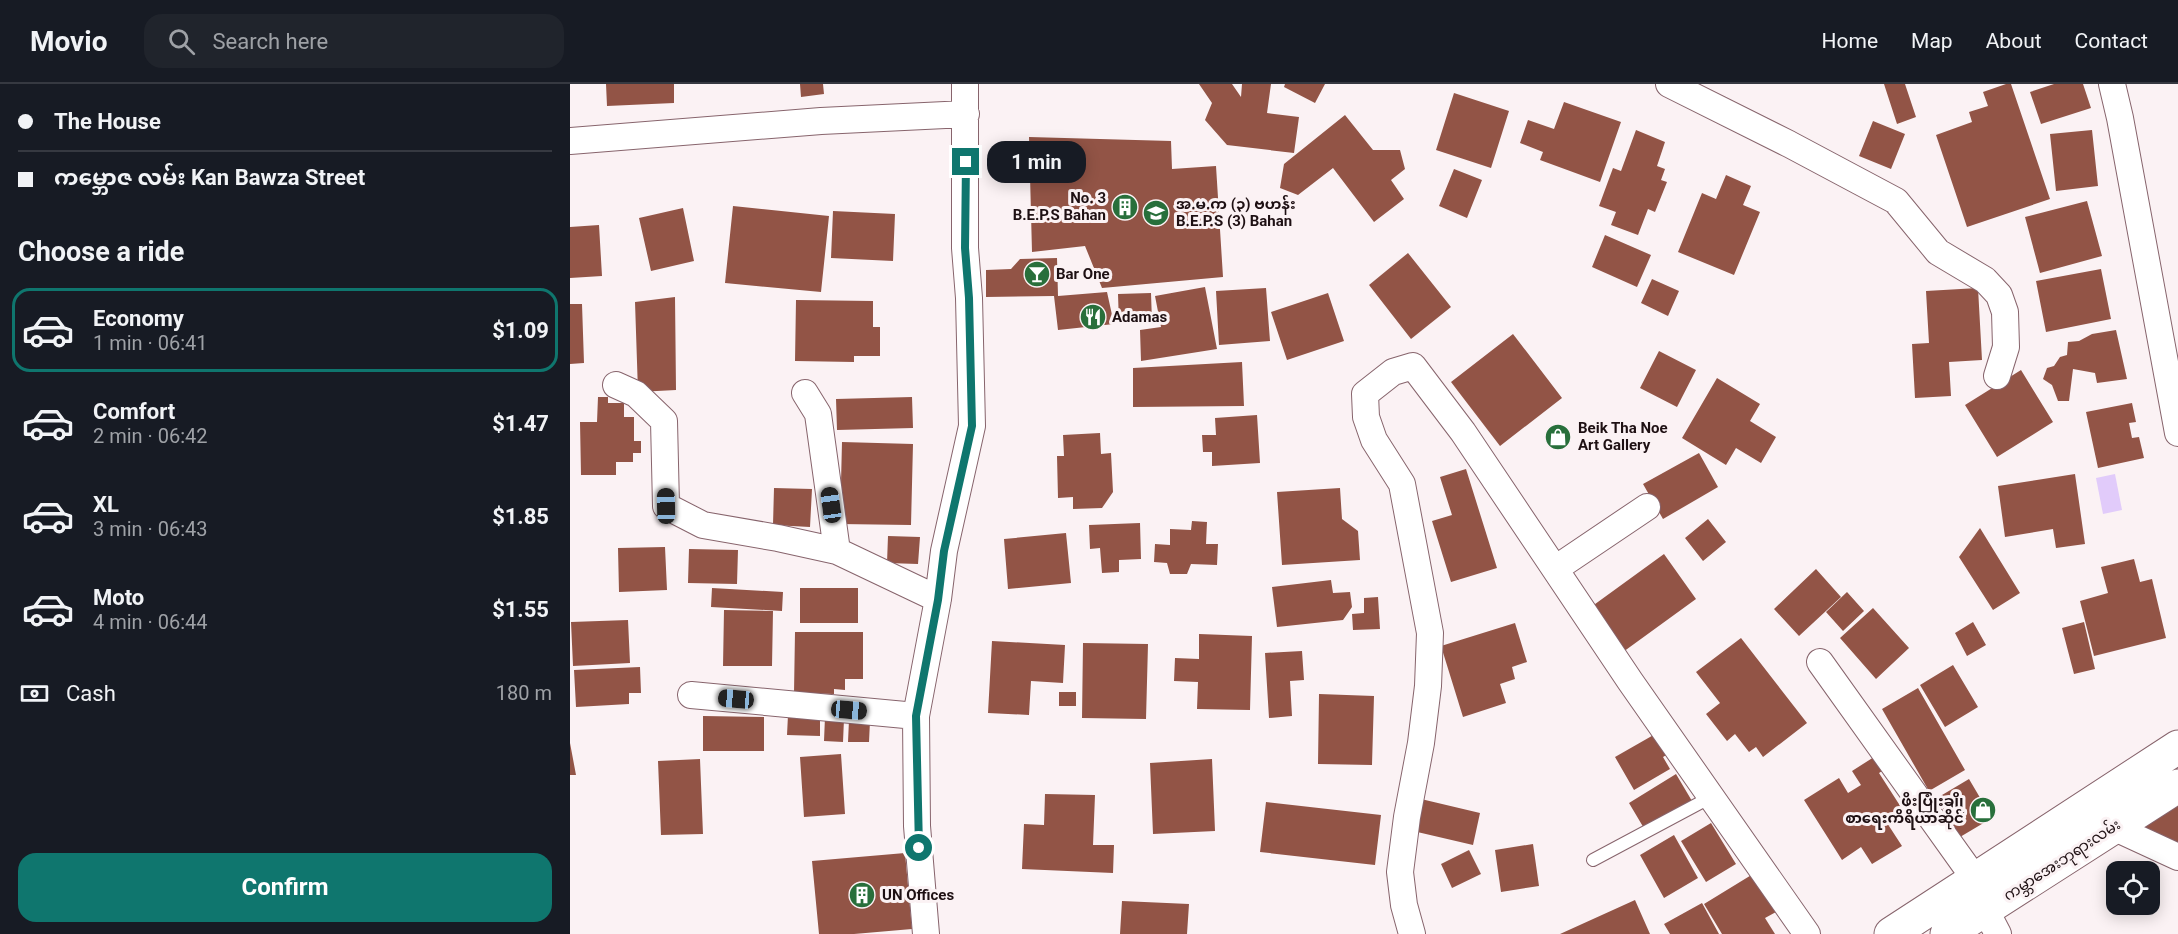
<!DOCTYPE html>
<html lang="en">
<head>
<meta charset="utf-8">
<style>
	body { margin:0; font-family:Roboto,"Noto Sans Myanmar",sans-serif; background:#20242c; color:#f1f3f6; height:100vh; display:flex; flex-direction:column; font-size:22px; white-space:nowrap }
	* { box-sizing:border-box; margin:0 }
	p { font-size:20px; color:#9ea1a6 }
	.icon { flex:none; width:33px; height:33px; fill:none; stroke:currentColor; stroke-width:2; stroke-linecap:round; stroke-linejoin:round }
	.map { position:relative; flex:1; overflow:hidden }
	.details { display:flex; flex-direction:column; background:#171b24; width:570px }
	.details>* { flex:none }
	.top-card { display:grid; align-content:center; height:132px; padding:0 18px; background:#171b24 }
	.fabs { position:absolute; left:1536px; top:777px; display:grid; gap:12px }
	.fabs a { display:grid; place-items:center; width:54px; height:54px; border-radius:12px; background:#171b24; box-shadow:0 3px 15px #0003; font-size:30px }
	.end { position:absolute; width:27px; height:27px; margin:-14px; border:8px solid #0f766e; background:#fff; box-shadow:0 0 0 3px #fff }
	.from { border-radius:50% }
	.bubble { position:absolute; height:42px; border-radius:18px; background:#171b24; box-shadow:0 3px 15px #0003; font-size:20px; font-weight:700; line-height:42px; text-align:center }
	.car { position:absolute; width:18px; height:36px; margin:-18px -9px; border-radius:8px; box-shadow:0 0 4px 2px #0007; background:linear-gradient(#222 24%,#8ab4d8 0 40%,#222 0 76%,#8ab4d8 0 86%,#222 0) }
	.top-card b { display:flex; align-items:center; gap:21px; height:57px; font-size:22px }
	.top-card b+b { border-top:2px solid #363941 }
	.top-card i { width:15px; height:15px; background:#f1f3f6 }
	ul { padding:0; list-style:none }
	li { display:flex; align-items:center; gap:18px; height:84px; margin:0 12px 9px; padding:0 6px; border:3px solid transparent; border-radius:18px }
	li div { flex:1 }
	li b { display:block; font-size:22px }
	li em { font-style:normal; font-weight:700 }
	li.active { border-color:#0f766e }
	li>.icon { width:54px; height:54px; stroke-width:1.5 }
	h2 { padding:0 18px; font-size:27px; line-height:72px }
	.pay { display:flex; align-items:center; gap:15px; height:66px; padding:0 18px; font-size:22px }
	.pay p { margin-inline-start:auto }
	.action { display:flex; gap:12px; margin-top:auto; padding:12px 18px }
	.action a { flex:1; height:69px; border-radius:18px; background:#0f766e; color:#fff; font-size:24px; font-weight:700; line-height:69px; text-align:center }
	header { display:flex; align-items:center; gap:36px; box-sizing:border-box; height:84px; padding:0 30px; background:#171b24; border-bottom:2px solid #363941 }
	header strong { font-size:28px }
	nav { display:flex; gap:33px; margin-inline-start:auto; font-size:21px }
	.search { width:420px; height:54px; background:#20242c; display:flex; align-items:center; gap:15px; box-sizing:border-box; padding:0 21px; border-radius:18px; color:#9ea1a6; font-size:22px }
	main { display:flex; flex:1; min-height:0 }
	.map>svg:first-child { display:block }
	.water { fill:#e1cbfa }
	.building { fill:#925446 }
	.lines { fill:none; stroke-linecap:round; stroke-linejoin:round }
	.service-casing { stroke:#87646c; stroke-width:14 }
	.minor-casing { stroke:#87646c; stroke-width:28 }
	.primary-casing { stroke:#87646c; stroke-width:35 }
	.service { stroke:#fff; stroke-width:12 }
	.minor { stroke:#fff; stroke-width:26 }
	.primary { stroke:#fff; stroke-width:33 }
	.route { stroke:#0f766e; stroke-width:8 }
	.labels { text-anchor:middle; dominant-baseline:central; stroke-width:6; stroke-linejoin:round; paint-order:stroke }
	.poi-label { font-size:15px; font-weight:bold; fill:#1e1013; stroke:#fbf2f4; text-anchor:start }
	.street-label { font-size:15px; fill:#1e1013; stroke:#fbf2f4 }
</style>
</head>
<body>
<header>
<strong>Movio</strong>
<div class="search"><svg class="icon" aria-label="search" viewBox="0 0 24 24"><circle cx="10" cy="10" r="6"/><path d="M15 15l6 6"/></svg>Search here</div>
<nav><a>Home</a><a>Map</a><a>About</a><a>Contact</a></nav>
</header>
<main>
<section class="details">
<div class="top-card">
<b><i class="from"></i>The House</b>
<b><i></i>ကမ္ဘောဇ လမ်း Kan Bawza Street</b>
</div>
<h2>Choose a ride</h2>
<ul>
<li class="active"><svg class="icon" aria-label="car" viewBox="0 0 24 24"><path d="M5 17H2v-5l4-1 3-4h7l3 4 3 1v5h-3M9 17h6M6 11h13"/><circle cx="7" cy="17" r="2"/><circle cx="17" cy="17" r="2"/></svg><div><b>Economy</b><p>1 min · 06:41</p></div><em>$1.09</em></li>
<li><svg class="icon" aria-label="car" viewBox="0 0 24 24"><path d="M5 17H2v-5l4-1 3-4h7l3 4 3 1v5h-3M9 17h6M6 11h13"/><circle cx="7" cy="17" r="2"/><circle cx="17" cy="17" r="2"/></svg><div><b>Comfort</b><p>2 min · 06:42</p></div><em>$1.47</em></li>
<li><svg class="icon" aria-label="car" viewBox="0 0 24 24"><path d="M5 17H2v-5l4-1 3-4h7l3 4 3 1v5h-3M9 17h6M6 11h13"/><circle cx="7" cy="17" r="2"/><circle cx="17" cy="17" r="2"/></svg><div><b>XL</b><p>3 min · 06:43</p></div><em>$1.85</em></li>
<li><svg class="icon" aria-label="car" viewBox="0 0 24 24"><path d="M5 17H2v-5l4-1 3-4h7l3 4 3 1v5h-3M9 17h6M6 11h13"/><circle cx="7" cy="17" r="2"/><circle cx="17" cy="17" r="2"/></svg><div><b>Moto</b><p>4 min · 06:44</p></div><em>$1.55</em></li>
</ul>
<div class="pay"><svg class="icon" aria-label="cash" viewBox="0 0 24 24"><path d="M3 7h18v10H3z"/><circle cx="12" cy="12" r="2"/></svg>Cash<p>180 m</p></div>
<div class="action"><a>Confirm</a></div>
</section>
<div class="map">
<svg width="1608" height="850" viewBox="0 0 1608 850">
	<rect width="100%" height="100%" fill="#fbf2f4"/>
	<path class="water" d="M1545,390L1552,426L1533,430L1526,394Z"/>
	<path class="building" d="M36,0H104V19L37,22Z
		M230,0H253L254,10L231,13Z
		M629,0H662L671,13L672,0H701L697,29L729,33L724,69L657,61L635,36L642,19Z
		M715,0H755L745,19L714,3Z
		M1314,0H1335L1346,33L1327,40Z
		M1436,0H1441L1480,115L1397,143L1366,51L1402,38L1399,28L1418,22L1413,8Z
		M1484,0H1513L1521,24L1471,40L1460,8Z
		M884,9L939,27L921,84L866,66Z
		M994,18L1051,38L1030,98L970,76L973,68L950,59L958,36L984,45Z
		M775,31L803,66H830L835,85L821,96L834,115L804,138L763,84L728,111L710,104L714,80Z
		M1303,37L1335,50L1321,85L1289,72Z
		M1066,46L1095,58L1087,82L1095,85L1091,96L1097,98L1085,128L1078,125L1068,151L1041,141L1046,128L1029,122L1043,84L1051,87Z
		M1522,46L1528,102L1486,107L1480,50Z
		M459,53L601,57L602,85L646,82L653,193L532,204L515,162L462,168Z
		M884,85L912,96L897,134L869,122Z
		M1156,91L1181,102L1173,121L1190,128L1164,191L1108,168L1132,109L1146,115Z
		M1517,117L1532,172L1470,189L1455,133Z
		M163,122L259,132L251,208L155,199Z
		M113,124L124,177L81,187L69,134Z
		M263,127L325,130L323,177L261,174Z
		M29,141L32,192L0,194V143Z
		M1035,151L1081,171L1067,203L1022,183Z
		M838,169L881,223L841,255L799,201Z
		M487,174L488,212L537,208L544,240L488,246L484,212L416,213V186L441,185L450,175Z
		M1531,185L1541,235L1476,248L1466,197Z
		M1082,195L1109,207L1098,232L1071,219Z
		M635,203L647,265L571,277L570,246L591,243L585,212Z
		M696,204L700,257L649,261L646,207Z
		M1408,204L1412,276L1379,278L1381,312L1345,314L1342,260L1359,259L1356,207Z
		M581,209L582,238L549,240L548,210Z
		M758,209L774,257L717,276L701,228Z
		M105,213L106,306L68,308L65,218Z
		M226,216L303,217V243H310V272H284V278L225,277Z
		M0,220H12L14,279L0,280Z
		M1546,246L1557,295L1527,299L1525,289L1503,285L1499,317H1488L1482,301L1473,295L1477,284L1484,282L1490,273L1497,271L1498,258L1509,257L1522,250Z
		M943,250L992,314L930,362L881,298Z
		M1089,267L1126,286L1107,323L1070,304Z
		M672,278L674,322L563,323V284Z
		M1451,286L1483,338L1427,373L1395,321Z
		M1147,294L1190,320L1180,337L1206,353L1191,379L1166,364L1156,381L1112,354Z
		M28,313H38V319H54V333H64V357H71V369H63V378H46V391H11L10,338H27Z
		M342,313L343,344L267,346L266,315Z
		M1562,319L1566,338L1559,339L1562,354L1569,353L1574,374L1528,384L1516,328Z
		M687,331L690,379L642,382V368H633L632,351H646L645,334Z
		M530,349L531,370L541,369L543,408L532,424L503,425V413L488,414L487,372H494L493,351Z
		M272,358L343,360L341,441L270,440Z
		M1129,369L1148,403L1093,435L1073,400Z
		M896,385L927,484L881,498L862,437L882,431L870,393Z
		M1505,390L1515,460L1486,464L1483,445L1435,453L1428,402Z
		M204,404L242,405L240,443L203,441Z
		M770,404L772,435L788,447L790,476L712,481L707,408Z
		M1138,435L1156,458L1133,477L1115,454Z
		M622,437L637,438L636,460H648L647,481L621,480L617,490H600L597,479L584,478L585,460L600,461V445L621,446Z
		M570,439L571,475L549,476V488L532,489L530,464L520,465L519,441Z
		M1410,444L1450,509L1423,526L1389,473Z
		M496,449L501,499L438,505L434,455Z
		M318,452L350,453L348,480L317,479Z
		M95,463L97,506L49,508L48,464Z
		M119,465L168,466L167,500L118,499Z
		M1094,470L1126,515L1053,568L1021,523Z
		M1564,475L1570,498L1582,495L1596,554L1524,572L1510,517L1538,509L1531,483Z
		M1246,485L1271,513L1229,552L1204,525Z
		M761,496L763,509L780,508L782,523L773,536L707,543L702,503Z
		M142,504L213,508L212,527L141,523Z
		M230,504H288V539H230Z
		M1277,508L1294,527L1273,547L1256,528Z
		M808,513L810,545L783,546L782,530L794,529V514Z
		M1303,524L1339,564L1306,595L1270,554Z
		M154,526L203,527L202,582H153Z
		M58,536L60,579L3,582L1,538Z
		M1403,538L1416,561L1397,572L1385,549Z
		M1514,538L1525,585L1504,590L1492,544Z
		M945,539L957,578L942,583L945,595L930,600L936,619L893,633L871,562Z
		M225,548H293V595H275V606L264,605V610L224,609Z
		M629,550L682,552L680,626L627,625L628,598L604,597L605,574L629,575Z
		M1171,554L1237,639L1193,673L1186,663L1179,668L1165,650L1157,657L1136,630L1150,619L1126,588Z
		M422,557L495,561L493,599L461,597L459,631L418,629Z
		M513,559L578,560L576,635L512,634Z
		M732,567L734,596L720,597L722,632L699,634L695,569Z
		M1383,581L1408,623L1375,643L1350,601Z
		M70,583L71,609H59V620L6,623L4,586Z
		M1348,604L1395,686L1359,707L1312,625Z
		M489,608H506V622H489Z
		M749,610L804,612L802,681L748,680Z
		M218,631H250V652L217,651Z
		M133,632L194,633V667H133Z
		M255,633L274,635L273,658L254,657Z
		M279,636L300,637L299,658H278Z
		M1087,649L1098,670L1093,673L1100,685L1064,706L1045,673Z
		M0,659L6,691H0Z
		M1315,666L1323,680L1309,689L1336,731L1319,742L1332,762L1302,780L1291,763L1272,776L1234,716L1269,694L1278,709L1291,701L1282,687Z
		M271,670L275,730L234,733L230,673Z
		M130,675L133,750L91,751L88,677Z
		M642,675L645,747L583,750L580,679Z
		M1106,690L1122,717L1075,746L1059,719Z
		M1399,695L1422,734L1390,753L1367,714Z
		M1608,707V764L1543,743Z
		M475,710L525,711L523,761H544L543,789L452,785L454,740L474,741Z
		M851,715L910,729L903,761L843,747Z
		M696,718L811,731L805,781L690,768Z
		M1141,739L1166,780L1136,798L1111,757Z
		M1104,751L1128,794L1094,814L1070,771Z
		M963,760L969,802L931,808L925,766Z
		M899,766L911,790L882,804L871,780Z
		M335,769L342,845L284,850H249L242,777Z
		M1183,790L1206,828L1195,834L1205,850H1152L1134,820Z
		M1065,816L1080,850H990Z
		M552,817L619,820L617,850H550Z
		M1132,819L1149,850H1100L1094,840Z"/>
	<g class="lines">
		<defs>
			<path id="service" d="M1023,776L1141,713"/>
			<path id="minor" d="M1099,0L1219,60L1326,117L1368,168L1415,196L1429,211L1435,228L1436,263L1427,292
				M1542,0L1550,34L1608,349
				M0,57L251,37L396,30
				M46,301L66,310L94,337L96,422L133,441L208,454L267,467L368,515
				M235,309L248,330L267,467
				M985,485L1077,423
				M1250,578L1405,795
				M121,611L346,632
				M1543,743L1608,773
				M1415,825L1428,850
				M356,850L347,742L346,632L368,515L374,467L402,342L399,214L395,164V0
				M842,850L834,821L830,788L837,733L851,659L858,602L860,549L832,400L804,356L796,333L795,310L823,288L843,282L893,348L1060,597L1237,850"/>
			<path id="primary" d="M1321,850L1608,663
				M1377,850L1608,702"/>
		</defs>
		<use href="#service" class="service-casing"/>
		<use href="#minor" class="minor-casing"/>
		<use href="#primary" class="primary-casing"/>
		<use href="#service" class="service"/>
		<use href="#minor" class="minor"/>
		<use href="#primary" class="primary"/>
	</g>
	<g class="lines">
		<path class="route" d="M349,764L346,632L368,516L374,467L402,342L399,214L395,164L396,78"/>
	</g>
	<defs>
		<symbol id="building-disc" viewBox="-11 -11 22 22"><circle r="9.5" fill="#286f3b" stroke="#fbf2f4"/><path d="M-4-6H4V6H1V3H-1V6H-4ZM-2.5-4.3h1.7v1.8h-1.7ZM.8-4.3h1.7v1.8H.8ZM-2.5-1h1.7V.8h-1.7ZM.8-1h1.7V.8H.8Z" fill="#fff"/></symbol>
		<symbol id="school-disc" viewBox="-11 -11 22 22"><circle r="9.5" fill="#286f3b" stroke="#fbf2f4"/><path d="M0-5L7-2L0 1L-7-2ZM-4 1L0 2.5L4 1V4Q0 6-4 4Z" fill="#fff"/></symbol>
		<symbol id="bar-disc" viewBox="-11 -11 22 22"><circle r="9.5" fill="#286f3b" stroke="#fbf2f4"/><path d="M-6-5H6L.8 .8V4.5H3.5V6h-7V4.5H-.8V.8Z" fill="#fff"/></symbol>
		<symbol id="restaurant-disc" viewBox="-11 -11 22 22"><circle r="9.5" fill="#286f3b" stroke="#fbf2f4"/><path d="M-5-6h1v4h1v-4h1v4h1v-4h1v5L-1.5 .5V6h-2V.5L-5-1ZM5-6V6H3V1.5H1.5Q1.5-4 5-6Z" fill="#fff"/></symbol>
		<symbol id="shop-disc" viewBox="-11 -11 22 22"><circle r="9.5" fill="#286f3b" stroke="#fbf2f4"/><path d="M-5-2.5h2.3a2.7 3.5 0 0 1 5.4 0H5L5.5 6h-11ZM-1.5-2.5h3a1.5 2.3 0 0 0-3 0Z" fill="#fff"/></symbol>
	</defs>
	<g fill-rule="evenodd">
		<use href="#building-disc" x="540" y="108" width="30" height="30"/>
		<use href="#school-disc" x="571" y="114" width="30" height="30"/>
		<use href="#bar-disc" x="452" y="175" width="30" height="30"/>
		<use href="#restaurant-disc" x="508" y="218" width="30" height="30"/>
		<use href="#shop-disc" x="973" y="338" width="30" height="30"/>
		<use href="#shop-disc" x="1398" y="711" width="30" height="30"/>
		<use href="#building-disc" x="277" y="796" width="30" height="30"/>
	</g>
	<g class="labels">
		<g class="poi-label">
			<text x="536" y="114" text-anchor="end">No. 3<tspan x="536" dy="17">B.E.P.S Bahan</tspan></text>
			<text x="606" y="120">အ.မ.က (၃) ဗဟန်း<tspan x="606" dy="17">B.E.P.S (3) Bahan</tspan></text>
			<text x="486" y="190">Bar One</text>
			<text x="542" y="233">Adamas</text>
			<text x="1008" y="344">Beik Tha Noe<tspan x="1008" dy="17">Art Gallery</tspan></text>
			<text x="1394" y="717" text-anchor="end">ဖိုးပြုံးချို<tspan x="1394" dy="17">စာရေးကိရိယာဆိုင်</tspan></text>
			<text x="312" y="811">UN Offices</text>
		</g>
		<g class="street-label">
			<text transform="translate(1492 776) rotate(-33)">ကမ္ဘာအေးဘုရားလမ်း</text>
		</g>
	</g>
</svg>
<div class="fabs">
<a><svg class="icon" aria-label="locate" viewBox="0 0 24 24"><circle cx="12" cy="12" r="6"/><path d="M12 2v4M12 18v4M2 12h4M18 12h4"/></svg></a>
</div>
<i class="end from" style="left:349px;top:764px"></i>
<i class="end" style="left:396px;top:78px"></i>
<div class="bubble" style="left:417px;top:57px;width:99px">1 min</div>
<i class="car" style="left:261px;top:421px;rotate:352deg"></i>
<i class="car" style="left:96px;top:422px;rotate:359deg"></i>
<i class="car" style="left:166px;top:615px;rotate:275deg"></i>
<i class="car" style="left:279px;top:626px;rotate:95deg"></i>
</div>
</main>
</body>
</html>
